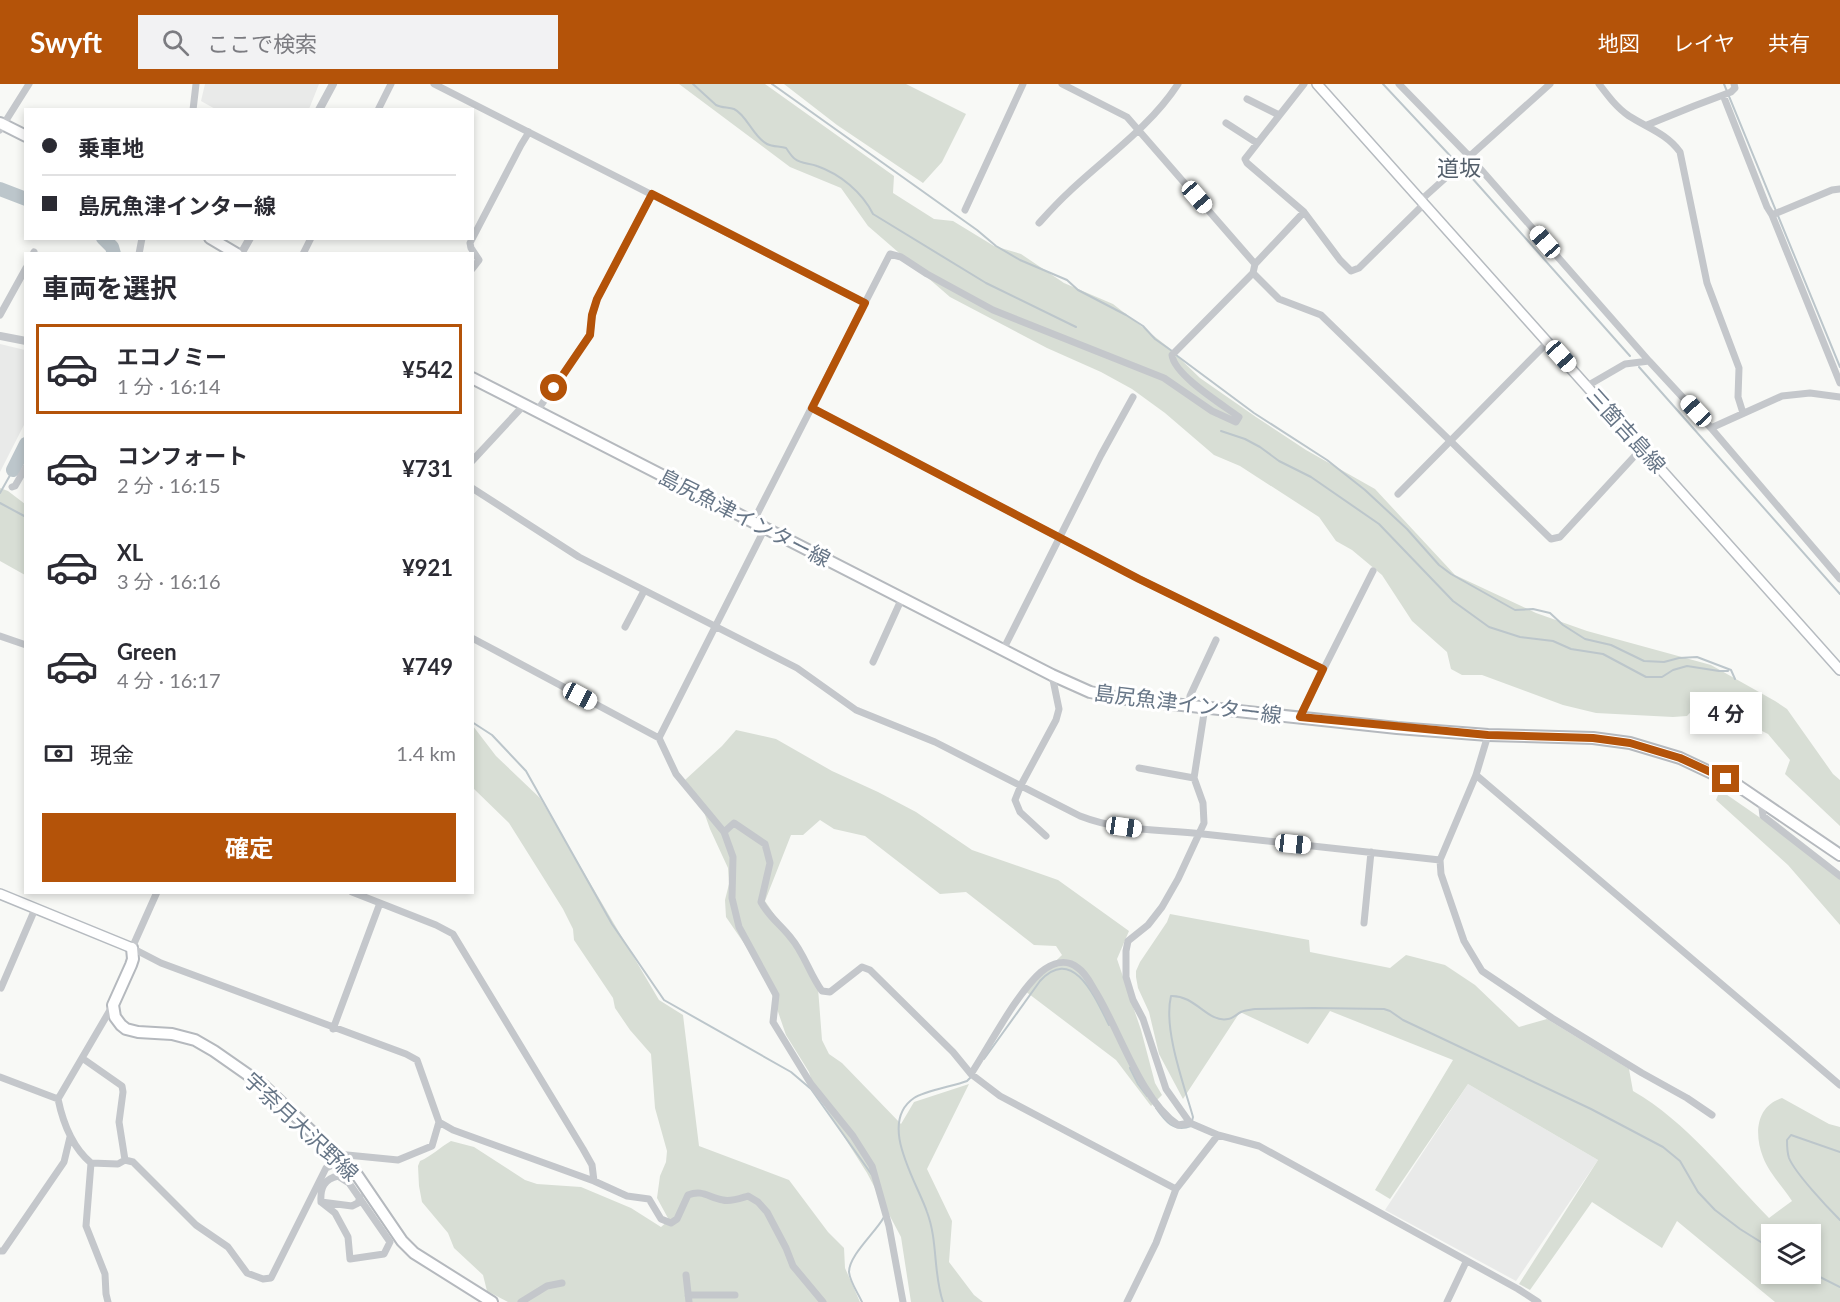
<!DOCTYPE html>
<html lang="ja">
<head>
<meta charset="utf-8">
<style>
	body { margin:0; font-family:Lato,"Noto Sans JP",sans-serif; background:#f2f2f3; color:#2b2b33; height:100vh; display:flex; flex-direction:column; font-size:22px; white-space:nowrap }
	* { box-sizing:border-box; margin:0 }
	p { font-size:20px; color:#7c7c81 }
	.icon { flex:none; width:33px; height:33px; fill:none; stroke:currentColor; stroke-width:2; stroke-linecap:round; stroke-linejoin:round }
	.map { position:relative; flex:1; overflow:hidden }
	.side { position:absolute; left:24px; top:168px; width:450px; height:642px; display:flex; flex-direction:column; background:#fff; border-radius:0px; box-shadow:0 3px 9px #0003 }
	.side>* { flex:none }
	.top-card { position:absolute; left:24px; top:24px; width:450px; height:132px; border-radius:0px; box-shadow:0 3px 9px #0003; display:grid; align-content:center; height:132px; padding:0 18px; background:#fff }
	.controls { position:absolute; left:1761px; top:1140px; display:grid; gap:12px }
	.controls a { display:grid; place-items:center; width:60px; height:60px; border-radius:0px; background:#fff; box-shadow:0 3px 9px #0003; font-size:30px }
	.end { position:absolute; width:27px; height:27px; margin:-14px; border:8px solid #b45309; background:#fff; box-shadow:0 0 0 3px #fff }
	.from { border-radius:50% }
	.bubble { position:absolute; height:42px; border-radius:0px; background:#fff; box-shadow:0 3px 9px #0003; font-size:20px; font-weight:700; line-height:42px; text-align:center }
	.car { position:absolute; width:18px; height:36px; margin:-18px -9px; border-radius:8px; box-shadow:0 0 4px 2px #0007; background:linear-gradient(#fff 24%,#345 0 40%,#fff 0 76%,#345 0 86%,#fff 0) }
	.top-card b { display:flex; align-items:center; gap:21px; height:57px; font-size:22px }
	.top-card b+b { border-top:2px solid #e1e1e2 }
	.top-card i { width:15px; height:15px; background:#2b2b33 }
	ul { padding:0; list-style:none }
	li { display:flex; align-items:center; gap:18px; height:90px; margin:0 12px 9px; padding:0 6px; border:3px solid transparent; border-radius:0px }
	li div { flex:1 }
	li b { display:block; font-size:22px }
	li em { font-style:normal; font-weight:700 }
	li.on { border-color:#b45309 }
	li>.icon { width:54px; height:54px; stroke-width:1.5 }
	h2 { padding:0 18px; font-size:27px; line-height:72px }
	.pay { display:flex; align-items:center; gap:15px; height:66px; padding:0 18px; font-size:22px }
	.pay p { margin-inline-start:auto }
	.action { display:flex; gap:12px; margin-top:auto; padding:12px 18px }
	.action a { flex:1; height:69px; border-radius:0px; background:#b45309; color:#fff; font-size:24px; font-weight:700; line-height:69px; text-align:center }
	header { display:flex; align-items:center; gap:36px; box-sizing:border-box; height:84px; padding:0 30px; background:#b45309; color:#fff }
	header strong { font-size:28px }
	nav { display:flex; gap:33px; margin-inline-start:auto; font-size:21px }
	.search { width:420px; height:54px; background:#f2f2f3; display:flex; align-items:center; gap:15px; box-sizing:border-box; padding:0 21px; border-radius:0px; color:#7c7c81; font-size:22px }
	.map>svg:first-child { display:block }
	.built { fill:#e9eae9 }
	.green { fill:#d8ded5; fill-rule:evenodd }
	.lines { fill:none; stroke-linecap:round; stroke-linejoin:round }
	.stream { stroke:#bcc6cb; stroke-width:2 }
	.river { stroke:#bcc6cb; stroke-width:14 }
	.secondary-casing { stroke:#b6bbc0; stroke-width:12 }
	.primary-casing { stroke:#b5b9be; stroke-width:14 }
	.minor { stroke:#c4c7cb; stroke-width:7 }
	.tertiary { stroke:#c4c7cb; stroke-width:8 }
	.secondary { stroke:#fff; stroke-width:9 }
	.primary { stroke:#fff; stroke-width:10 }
	.route { stroke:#b45309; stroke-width:8 }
	.labels { text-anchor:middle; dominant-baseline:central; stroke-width:6; stroke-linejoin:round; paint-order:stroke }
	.street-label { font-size:21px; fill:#677687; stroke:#fff }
	.neighbourhood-label { font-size:22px; fill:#55606c; stroke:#fff }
</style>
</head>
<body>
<header>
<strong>Swyft</strong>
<div class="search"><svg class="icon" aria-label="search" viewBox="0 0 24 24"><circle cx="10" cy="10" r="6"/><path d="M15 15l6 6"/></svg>ここで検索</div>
<nav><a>地図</a><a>レイヤ</a><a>共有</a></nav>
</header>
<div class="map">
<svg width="1840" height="1218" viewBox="0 0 1840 1218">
	<rect width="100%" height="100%" fill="#f8f9f6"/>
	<path class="built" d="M205,0H319L309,25L217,26L201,17Z
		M0,260L25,266L26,337L0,388Z
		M1468,1000L1598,1076L1516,1197L1385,1126Z"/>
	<path class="green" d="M679,0H765L894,92L893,109L934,135L953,137L994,162L1021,170L1064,199L1113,220L1168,263L1200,294L1256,333L1306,366L1375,405L1455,491L1536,529L1587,547L1711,581L1775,617L1787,625L1833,690L1840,696V742L1785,690L1790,676L1768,650L1701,617L1687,632L1673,633L1596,629L1563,621L1482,591H1462L1451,585L1447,568L1412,537L1382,491L1352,466L1336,457L1319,433L1240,382L1214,371L1165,329L1132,305L1101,288L1047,264L950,213L868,142L841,104L790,83Z
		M784,0H906L966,30L942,78L923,99L837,41Z
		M0,404L8,407L25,420V491L0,477Z
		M473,642L496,672L540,714L659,916L683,931L699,1062L789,1096L828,1148L844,1164L845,1184L860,1218H508L487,1207L483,1191L454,1164L448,1149L422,1118L419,1102L418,1082L420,1077C432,1072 440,1063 451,1057L474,1063L525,1096L537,1100L581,1103L631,1124L661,1143L669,1136L657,1114L660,1092L666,1078L667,1067L655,1024L651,970L630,946L615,924L613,914L574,856L573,845L563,825L509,739L473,704Z
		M736,646L776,655L832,687L878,708L916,728L972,766L1058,796L1129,847L1117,875L1141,946L1155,999L1162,1011L1151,1022L1116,976L1025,907L1062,871L1056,862L1034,861L966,808L940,810L865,752L834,745L820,736L803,751H791L765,817L793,858L818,904L822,956L829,970L842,979L901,1040L914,1018L969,1000L927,1085L952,1137L949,1178L974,1211L983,1218H911L901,1153L867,1089L815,1007L809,988L786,951L765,890L726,833L725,816L729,800L728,784L710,745L699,714L685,696L722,662Z
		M1720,706L1840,789V841L1788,781L1716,716Z
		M1170,830L1309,856L1310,868L1390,884L1406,871L1445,881L1475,901L1519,943L1547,935L1629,985L1633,1007C1687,1038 1727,1091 1769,1134L1792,1117C1783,1103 1769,1089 1763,1073C1754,1050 1756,1022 1782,1014L1829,1040L1840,1043V1218H1775L1677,1137L1662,1164L1592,1118L1530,1206L1519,1200L1598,1076L1468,1000L1390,1115L1375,1106L1453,976L1330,927L1308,960L1240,928L1183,1015L1159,970L1149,928L1138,904L1136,893V887L1140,878L1167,838ZM1772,1150H1810V1190H1772Z"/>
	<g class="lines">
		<path class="stream" d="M693,0L716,21C722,24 728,23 734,25C747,31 753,53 767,60C773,63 780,62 786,64C789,68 791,72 795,75C801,80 810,79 817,82C840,90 862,108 873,130L986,199L1076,243
			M772,0L977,146L996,162L1020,176L1067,196L1078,206L1126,231L1143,242L1155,255L1172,267
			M1383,0L1456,78
			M1724,0L1840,283
			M1464,85L1630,272
			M1176,271L1254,329L1327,376L1365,406L1407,445L1439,481L1451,490L1515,526L1533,525L1550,529L1563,541L1585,555L1611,561L1644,577L1664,578L1679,574L1697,573L1731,586L1735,595
			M1639,283L1840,510
			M1221,347L1245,355L1260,363L1279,377L1311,393L1379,440L1453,517L1489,543L1520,553L1553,557L1571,565L1603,570L1646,593H1662L1673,586L1687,582L1719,587H1728
			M0,409L13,386
			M0,419L26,433
			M472,638L492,651L526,687L612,840L664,916L791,988L811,1005L872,1091
			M984,975L1040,897C1073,861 1095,913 1109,941
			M1130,984L1138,1000L1147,1012
			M1156,1024C1165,1037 1174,1049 1191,1042
			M1192,1037L1193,1033C1184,1001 1163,945 1171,912C1196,911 1207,939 1228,935C1232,935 1237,930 1241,928C1245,926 1250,926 1255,925L1313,924L1384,925L1390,927L1403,936L1591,1025L1663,1063L1680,1077L1698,1108L1715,1126L1740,1145L1772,1165
			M1840,1068L1791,1051L1787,1056C1787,1062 1787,1068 1789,1074C1795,1089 1828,1124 1840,1136
			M1810,1188L1840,1203
			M862,1218C858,1209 850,1198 849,1188C849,1171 876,1148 884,1133
			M943,1218C933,1189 938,1157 927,1128C917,1098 877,1039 914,1014C924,1007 954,1002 967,997L972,992"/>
		<path class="river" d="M0,105L26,115
			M103,154L112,163L114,170
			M13,386L26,360"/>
		<defs>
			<path id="secondary" d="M1317,0L1840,586
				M0,810L132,864"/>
			<path id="primary" d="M0,39L26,52
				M210,154L237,170
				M472,294L1052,591L1090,608L1126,615L1397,644L1488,651L1593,654L1630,659L1680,674L1737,701L1840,771
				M132,864L133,875L131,881L113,921L115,933L121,941L126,945L138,948L172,950L195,956L214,967L264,1002L357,1091L402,1157L414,1169L492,1218"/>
		</defs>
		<use href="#secondary" class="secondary-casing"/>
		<use href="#primary" class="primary-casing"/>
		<path class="minor" d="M434,0L865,219
			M1062,0L1127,33L1255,180
			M1304,0L1245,75L1247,79L1304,128L1340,176L1351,187L1359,184L1424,120
			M1399,0L1470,73L1649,277
			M1599,0C1608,12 1617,24 1629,32C1648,44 1667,50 1680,68L1707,199L1739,284L1738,313L1743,329
			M1723,11L1767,123L1772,131L1832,106L1840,105
			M1247,15L1279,31
			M193,26L196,0
			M378,26L391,0
			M1226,39L1257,59
			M1647,41L1694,22L1731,8L1735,4L1734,0
			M0,46L29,0
			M1421,116L1550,0
			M965,126L1023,0
			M1772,131L1840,299
			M1039,139C1049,128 1058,118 1069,108C1106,73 1150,43 1178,0
			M33,170L34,168
			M139,170L142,154
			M303,170L311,154
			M472,185L479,176L471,164L470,159L521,61L529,48
			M1253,189L1279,215L1321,231L1551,455L1560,453L1642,364
			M0,231L26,184
			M1587,302L1625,280L1649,277L1711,344L1782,312L1810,309L1840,313
			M812,324L1139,495L1323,585
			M537,327L590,251L592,232L597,215L652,110
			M1711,344L1840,495
			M472,377L524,321
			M12,403L15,402L26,383
			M472,404L579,473L797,584L856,626L935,658L1080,732C1121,748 1160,745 1203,750C1282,759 1361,767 1440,776
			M1398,410L1548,258
			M753,438L890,170L901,173L927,190L993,226L1164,294L1212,327L1236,338L1239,333C1223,321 1174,291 1172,271L1253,189L1255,180L1304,128
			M625,543L644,507
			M0,552L26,561
			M472,554L659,654L676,690L724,748L733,773L732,814L739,843L776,911L773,938L811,1000L853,1052L872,1082L889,1142L903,1218
			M1003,566L1101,371L1133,313
			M873,578L902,514
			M1189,622L1190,612L1216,556
			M1205,623L1194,694L1203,719L1204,739L1178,795L1162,823L1148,841L1128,857L1126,867V893L1133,916L1143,935L1166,1005L1190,1039L1218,1051L1259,1062L1518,1205L1538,1218
			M1300,632L1373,487
			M1488,651L1476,691L1440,776L1441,790L1464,857L1482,887L1552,934L1642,989L1687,1014L1712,1031
			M659,654L765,444
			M1139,684L1194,694
			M1476,691L1840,1001
			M1761,716L1763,732L1840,792
			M724,748L734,739L765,760L770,779L761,818C769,833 781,841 791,854C804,869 810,891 822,907L830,908L862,883L870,886L953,968L971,990L1000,1012L1176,1105
			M1046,752L1020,728L1015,716L1021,701L1056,636L1059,625L1052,591
			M157,808L132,864L161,879L406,970L417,976L439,1038L432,1062L398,1076L337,1070
			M352,808L436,841L453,850L583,1065L592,1081L594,1097L453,1046L439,1038
			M1364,839L1371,768
			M1,904L35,825
			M333,945L380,819
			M82,974L122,1002L123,1008L119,1038L125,1076L118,1080L91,1079
			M971,990C990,961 1016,910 1041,888C1052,879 1066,874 1078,884C1087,890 1091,901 1097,910C1120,948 1141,1016 1178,1041L1190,1039
			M0,993L58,1015
			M125,1076L133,1078L196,1141L228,1163L247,1189L263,1195L271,1194L326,1084L343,1076
			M338,1092L349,1099L390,1158L384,1170L350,1175L348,1153L335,1129L321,1118C320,1104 324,1095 338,1092L343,1076
			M594,1097L627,1112L649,1115L661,1135L671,1139L677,1135L688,1111C703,1105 709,1114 723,1116C731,1118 741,1114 748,1112L758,1118L767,1128L786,1164L793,1182L823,1218
			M321,1118L352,1122L358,1119L360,1113
			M0,1167H3L64,1078L70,1053
			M686,1191L689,1218
			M688,1211H735
			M108,1218L106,1210L105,1190L86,1142L91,1079C72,1063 63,1039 58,1015L113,921
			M521,1218L547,1202L562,1199
			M1127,1218L1156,1159L1176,1105L1218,1051
			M1447,1218L1466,1178"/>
		<path class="tertiary" d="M319,26L333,0
			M241,170L250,154
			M0,252L26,257"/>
		<use href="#secondary" class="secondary"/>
		<use href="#primary" class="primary"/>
	</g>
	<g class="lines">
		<path class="route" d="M554,304L590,251L592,231L597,215L652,110L865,219L812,324L1139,495L1323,585L1300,633L1488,651L1593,654L1630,659L1680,674L1726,695"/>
	</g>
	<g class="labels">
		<g class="street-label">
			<text transform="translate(1627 346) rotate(48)">三箇吉島線</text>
			<text transform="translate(745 433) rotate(27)">島尻魚津インター線</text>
			<text transform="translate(1188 619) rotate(7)">島尻魚津インター線</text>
			<text transform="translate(302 1042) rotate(43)">宇奈月大沢野線</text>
		</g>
		<g class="neighbourhood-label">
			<text x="1459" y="83">道坂</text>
		</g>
	</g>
</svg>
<div class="controls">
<a><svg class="icon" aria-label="layers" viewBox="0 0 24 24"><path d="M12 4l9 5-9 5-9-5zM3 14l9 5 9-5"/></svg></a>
</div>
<i class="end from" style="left:554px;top:304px"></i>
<i class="end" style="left:1726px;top:695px"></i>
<div class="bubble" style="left:1690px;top:608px;width:72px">4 分</div>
<i class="car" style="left:1197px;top:113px;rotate:139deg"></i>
<i class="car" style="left:1545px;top:158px;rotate:319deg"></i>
<i class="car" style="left:1561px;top:272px;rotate:138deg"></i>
<i class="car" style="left:1696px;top:327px;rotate:317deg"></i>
<i class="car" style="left:580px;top:612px;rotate:118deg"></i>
<i class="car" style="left:1124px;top:743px;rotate:98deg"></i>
<i class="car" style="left:1293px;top:760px;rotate:96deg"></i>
<div class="top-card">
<b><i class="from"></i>乗車地</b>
<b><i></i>島尻魚津インター線</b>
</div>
<section class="side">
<h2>車両を選択</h2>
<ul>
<li class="on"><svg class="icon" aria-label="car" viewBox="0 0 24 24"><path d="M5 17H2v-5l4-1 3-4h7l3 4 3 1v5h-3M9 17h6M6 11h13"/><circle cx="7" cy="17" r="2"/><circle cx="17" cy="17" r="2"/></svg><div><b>エコノミー</b><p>1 分 · 16:14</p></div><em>¥542</em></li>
<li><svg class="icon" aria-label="car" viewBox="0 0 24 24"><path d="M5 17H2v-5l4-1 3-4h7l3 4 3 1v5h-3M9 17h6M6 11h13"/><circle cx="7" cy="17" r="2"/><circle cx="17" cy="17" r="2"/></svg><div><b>コンフォート</b><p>2 分 · 16:15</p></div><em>¥731</em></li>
<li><svg class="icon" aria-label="car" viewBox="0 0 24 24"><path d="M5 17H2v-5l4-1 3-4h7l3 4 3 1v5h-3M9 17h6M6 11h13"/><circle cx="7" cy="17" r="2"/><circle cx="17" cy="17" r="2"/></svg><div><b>XL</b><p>3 分 · 16:16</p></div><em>¥921</em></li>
<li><svg class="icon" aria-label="car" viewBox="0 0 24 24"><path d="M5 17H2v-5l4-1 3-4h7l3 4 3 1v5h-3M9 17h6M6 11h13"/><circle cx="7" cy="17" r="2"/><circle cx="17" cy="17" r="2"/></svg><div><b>Green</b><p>4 分 · 16:17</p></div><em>¥749</em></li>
</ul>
<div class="pay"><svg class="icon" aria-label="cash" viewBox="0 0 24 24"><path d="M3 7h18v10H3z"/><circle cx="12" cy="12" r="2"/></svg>現金<p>1.4 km</p></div>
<div class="action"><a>確定</a></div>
</section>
</div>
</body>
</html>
